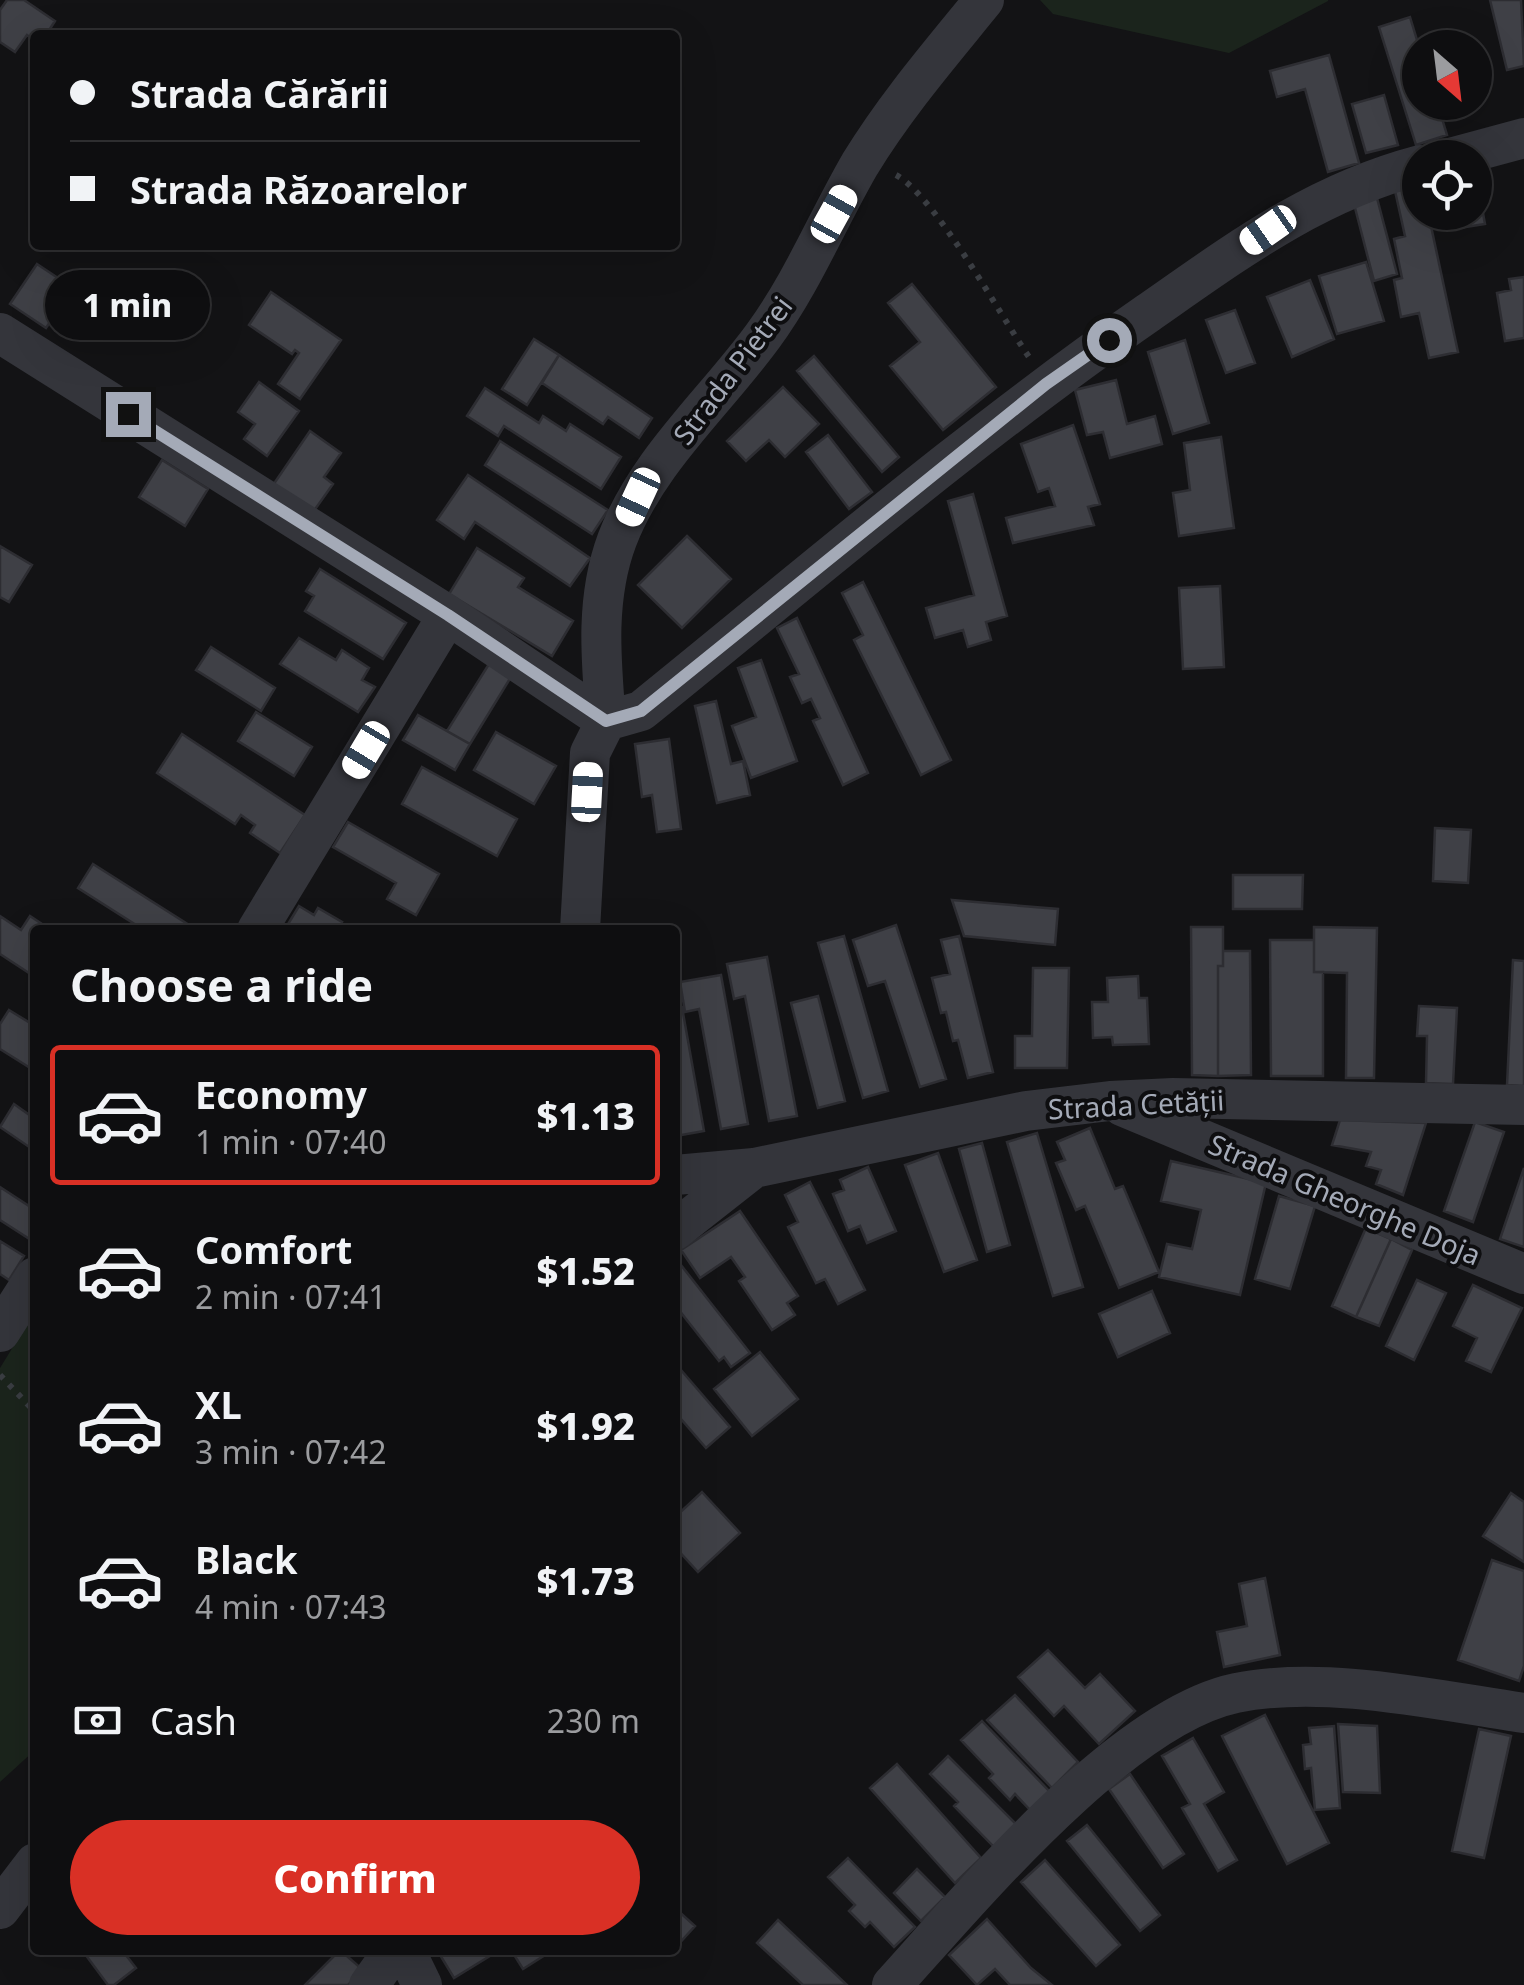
<!DOCTYPE html>
<html lang="en">
<head>
<meta charset="utf-8">
<style>
	body { margin:0; font-family:"Noto Sans",sans-serif; background:#171719; color:#f1f3f6; height:100vh; display:flex; flex-direction:column; font-size:38px; white-space:nowrap }
	* { box-sizing:border-box; margin:0 }
	p { font-size:32px; color:#9b9c9f }
	.icon { flex:none; width:55px; height:55px; fill:none; stroke:currentColor; stroke-width:2; stroke-linecap:round; stroke-linejoin:round }
	.map { position:relative; flex:1; overflow:hidden }
	.sheet { position:absolute; left:30px; top:925px; width:650px; height:1030px; display:flex; flex-direction:column; background:#0e0e10; border-radius:10px; box-shadow:0 10px 40px #0002,0 0 0 2px #2e2e30 }
	.sheet>* { flex:none }
	.top-card { position:absolute; left:30px; top:30px; width:650px; height:220px; border-radius:10px; box-shadow:0 10px 40px #0002,0 0 0 2px #2e2e30; display:grid; align-content:center; height:220px; padding:0 40px; background:#0e0e10 }
	.needle { width:65px; rotate:152deg }
	.fabs { position:absolute; left:1402px; top:30px; display:grid; gap:20px }
	.fabs a { display:grid; place-items:center; width:90px; height:90px; border-radius:50%; background:#0e0e10; box-shadow:0 10px 40px #0002,0 0 0 2px #2e2e30; font-size:50px }
	.end { position:absolute; width:45px; height:45px; margin:-22px; border:12px solid #a4aab7; background:#111; box-shadow:0 0 0 5px #111 }
	.from { border-radius:50% }
	.bubble { position:absolute; height:70px; border-radius:35px; background:#0e0e10; box-shadow:0 10px 40px #0002,0 0 0 2px #2e2e30; font-size:32px; font-weight:800; line-height:70px; text-align:center }
	.car { position:absolute; width:30px; height:60px; margin:-30px -15px; border-radius:12px; box-shadow:0 0 8px 2px #0007; background:linear-gradient(#fff 24%,#345 0 40%,#fff 0 76%,#345 0 86%,#fff 0) }
	.top-card b { display:flex; align-items:center; gap:35px; height:95px; font-size:38px }
	.top-card b+b { border-top:2px solid #2e2e30 }
	.top-card i { width:25px; height:25px; background:#f1f3f6 }
	ul { padding:0; list-style:none }
	li { display:flex; align-items:center; gap:30px; height:140px; margin:0 20px 15px; padding:0 20px; border:5px solid transparent; border-radius:10px }
	li div { flex:1 }
	li b { display:block; font-size:38px }
	li em { font-style:normal; font-weight:800 }
	li.on { border-color:#d93025 }
	li>.icon { width:90px; height:90px; stroke-width:1.5 }
	h2 { padding:0 40px; font-size:45px; line-height:120px }
	.pay { display:flex; align-items:center; gap:25px; height:110px; padding:0 40px; font-size:38px }
	.pay p { margin-inline-start:auto }
	.button { display:flex; gap:20px; margin-top:auto; padding:20px 40px }
	.button a { flex:1; height:115px; border-radius:60px; background:#d93025; color:#fff; font-size:40px; font-weight:800; line-height:115px; text-align:center }
	.map>svg:first-child { display:block }
	.green { fill:#1b241c }
	.building { fill:#3f4046; stroke:#2d2d32; stroke-width:2.5 }
	.lines { fill:none; stroke-linecap:round; stroke-linejoin:round }
	.path { stroke:#3a3d42; stroke-width:6; stroke-dasharray:5 8; stroke-linecap:butt }
	.minor { stroke:#34353b; stroke-width:40 }
	.route { stroke:#a4aab7; stroke-width:12 }
	.labels { text-anchor:middle; dominant-baseline:central; stroke-width:8; stroke-linejoin:round; paint-order:stroke }
	.street-label { font-size:28px; fill:#a4aab7; stroke:#0e0e10 }
</style>
</head>
<body>
<div class="map">
<svg width="1524" height="1985" viewBox="0 0 1524 1985">
	<rect width="100%" height="100%" fill="#131315"/>
	<path class="green" d="M1040,0H1328V1L1229,53L1053,14Z
		M35,1311V1750L0,1782V1368Z"/>
	<path class="building" d="M7,0H24L55,21L46,35H35V41L27,35L15,52L0,42V10Z
		M1490,0H1521L1524,66L1507,70Z
		M1410,17L1420,50V102H1437L1447,135L1416,145L1379,27Z
		M1329,55L1359,163L1328,172L1305,89L1277,97L1270,71Z
		M1384,95L1398,145L1366,153L1352,104Z
		M1476,175L1485,224L1459,228L1456,212H1475Z
		M1420,186V212H1428L1458,352L1429,358L1419,313L1401,317L1394,280L1402,278L1394,239L1405,236L1395,191Z
		M1377,198L1397,274L1374,281L1354,204Z
		M1366,262L1384,321L1337,334L1319,276Z
		M37,264L73,288L46,328L10,304Z
		M1524,277V338L1505,341L1497,293L1511,290L1509,279Z
		M1310,280L1334,339L1292,357L1267,297Z
		M912,284L996,387L943,430L890,366L920,342L888,303Z
		M271,292L341,340L300,399L278,384L299,353L295,350L292,354L249,325Z
		M1235,310L1255,363L1226,373L1206,320Z
		M534,339L559,355L527,405L502,389Z
		M1185,340L1209,423L1173,434L1148,352Z
		M559,355L652,418L639,438L608,417L603,424L542,383Z
		M814,356L899,457L882,472L797,371Z
		M1116,380L1127,424L1155,416L1162,444L1110,458L1103,432L1087,435L1075,390Z
		M259,382L299,411L267,456L244,439L255,424L238,412Z
		M783,387L819,424L785,457L769,440L746,461L727,441Z
		M485,388L539,423L543,416L566,431L570,424L621,457L601,489L504,426L498,436L467,416Z
		M1073,425L1100,504L1088,507L1094,525L1013,543L1006,518L1055,506L1049,488L1038,492L1021,444Z
		M310,431L341,453L324,477L333,484L311,515L271,488Z
		M828,435L872,492L849,509L806,452Z
		M1221,437L1234,528L1179,536L1173,493L1190,490L1184,443Z
		M500,441L608,510L592,534L485,465Z
		M162,460L208,489L185,526L139,497Z
		M468,475L590,558L570,586L475,522L464,539L437,520Z
		M973,494L1007,616L986,622L991,640L968,647L963,630L935,638L926,608L974,595L948,501Z
		M687,536L731,579L682,628L638,585Z
		M0,546L32,565L9,602L0,597Z
		M477,548L524,578L518,587L573,621L552,656L449,594Z
		M320,569L406,623L383,659L305,611L314,596L306,591Z
		M863,582L951,760L921,775L854,640L863,635L842,593Z
		M1220,586L1224,667L1183,669L1179,588Z
		M797,618L868,773L843,785L813,721L820,718L811,699L802,703L790,677L799,674L777,628Z
		M299,638L336,660L342,650L369,668L362,680L375,687L358,712L280,664Z
		M211,647L275,688L261,711L196,670Z
		M761,660L797,761L751,778L732,726L756,717L738,668Z
		M489,664L511,677L470,744L447,731Z
		M716,701L731,764L743,761L750,795L717,803L695,706Z
		M256,712L312,747L294,776L238,741Z
		M418,715L470,744L455,770L403,740Z
		M496,732L556,766L534,804L474,770Z
		M182,734L305,815L280,853L250,833L255,825L241,815L235,824L157,773Z
		M669,739L681,829L657,832L652,795L642,797L635,744Z
		M422,767L517,819L497,856L402,804Z
		M348,822L439,874L416,915L387,899L396,883L333,847Z
		M1435,828L1471,830L1468,883L1433,881Z
		M93,864L197,930H144L78,888Z
		M1233,875H1303L1302,909H1233Z
		M952,900L1058,909L1055,945L964,936Z
		M299,906L314,915L318,908L342,922L338,928L342,930L285,929Z
		M0,916L21,930L30,916L51,930H35V977L0,954Z
		M896,925L946,1079L920,1087L885,981L868,986L853,940Z
		M1191,927H1223V966H1218V1076L1192,1075Z
		M1314,927L1377,928L1374,1078H1346L1347,973L1314,972Z
		M844,936L888,1091L863,1098L818,943Z
		M959,936L993,1072L968,1078L958,1040L953,1041L946,1012L941,1013L932,978L950,974L941,940Z
		M1270,940H1314V972H1323V1076H1271Z
		M1223,951H1250L1251,1075L1218,1076V966H1223Z
		M767,957L797,1116L769,1121L745,996L734,999L727,964Z
		M1513,960L1524,961V1086L1507,1085Z
		M1033,968H1069L1067,1068H1015V1036H1032Z
		M721,975L748,1124L721,1129L699,1009L685,1012L680,982Z
		M1138,976L1139,998H1147L1149,1044L1113,1045L1112,1037L1093,1038L1092,1002H1108L1107,978Z
		M818,996L845,1101L818,1108L791,1003Z
		M1419,1006L1457,1008L1453,1084L1426,1083L1427,1036H1417Z
		M682,1007L704,1131L676,1136L675,1008Z
		M9,1010L35,1026V1071L0,1049V1024Z
		M14,1104L35,1119V1151L0,1127Z
		M1340,1120L1426,1123L1403,1195L1376,1184L1381,1170L1366,1166L1371,1152L1332,1145Z
		M1475,1122L1504,1132L1473,1222L1444,1211Z
		M1090,1128L1115,1189L1123,1186L1159,1272L1119,1288L1085,1206L1076,1210L1056,1163L1065,1160L1057,1142Z
		M1037,1133L1083,1287L1053,1296L1007,1142Z
		M982,1143L1010,1245L987,1252L959,1149Z
		M938,1153L977,1260L944,1272L905,1165Z
		M1171,1161L1266,1183L1240,1295L1159,1277L1167,1244L1192,1249L1201,1210L1161,1201Z
		M868,1167L896,1231L867,1243L860,1226L848,1231L833,1194L844,1190L840,1180Z
		M1524,1168V1247L1500,1239Z
		M810,1182L865,1290L838,1304L825,1279L816,1283L788,1227L798,1222L785,1195Z
		M0,1187L35,1210V1234L31,1240L0,1220Z
		M1279,1196L1315,1206L1290,1289L1255,1279Z
		M740,1211L798,1296L787,1303L795,1315L772,1330L739,1281L745,1277L731,1257L700,1278L681,1250Z
		M1366,1228L1391,1239L1356,1317L1332,1306Z
		M1391,1239L1412,1250L1379,1326L1356,1317Z
		M0,1241L24,1256L9,1280L0,1274Z
		M677,1260L750,1353L731,1367L724,1357L719,1361L675,1305Z
		M1417,1280L1446,1293L1414,1360L1386,1346Z
		M1473,1285L1522,1308L1491,1372L1466,1361L1477,1338L1453,1326Z
		M1152,1291L1170,1333L1118,1357L1099,1314Z
		M760,1352L798,1399L752,1436L714,1389Z
		M675,1363L730,1427L706,1448L675,1412Z
		M702,1492L740,1533L698,1572L675,1547V1517Z
		M1511,1493L1524,1502V1562L1483,1536Z
		M1492,1560L1524,1571V1666L1519,1681L1458,1660Z
		M1265,1578L1280,1655L1224,1667L1217,1632L1247,1626L1239,1584Z
		M1048,1650L1085,1688L1100,1674L1135,1711L1099,1744L1064,1706L1054,1716L1018,1677Z
		M1015,1695L1078,1762L1052,1788L987,1720Z
		M1265,1715L1329,1843L1287,1864L1222,1736Z
		M982,1721L1050,1792L1031,1811L1015,1794L1010,1800L989,1778L993,1774L961,1740Z
		M1338,1724L1377,1726L1380,1793L1343,1792Z
		M1334,1726L1340,1808L1315,1810L1311,1768L1305,1769L1303,1745L1311,1744L1309,1728Z
		M1479,1729L1511,1736L1484,1858L1452,1851Z
		M1193,1738L1224,1792L1204,1804L1237,1860L1218,1871L1182,1808L1190,1804L1162,1756Z
		M948,1756L1017,1825L994,1847L954,1806L958,1802L930,1774Z
		M897,1764L981,1858L955,1883L870,1788Z
		M1130,1774L1184,1854L1163,1868L1109,1789Z
		M1087,1825L1160,1915L1140,1931L1067,1841Z
		M848,1858L915,1927L894,1947L870,1922L865,1927L849,1911L855,1905L828,1877Z
		M1045,1860L1120,1945L1096,1966L1021,1882Z
		M917,1869L945,1897L921,1921L894,1893Z
		M675,1908L695,1926L675,1948Z
		M987,1919L1031,1968L1052,1985H1010L995,1969L977,1985L949,1955Z
		M778,1920L847,1985H803L757,1943Z
		M82,1950H122L136,1968L114,1985H108Z
		M340,1950L363,1970L348,1985H305Z
		M437,1950H497L498,1951L454,1978Z
		M511,1950H553L523,1969Z"/>
	<g class="lines">
		<path class="path" d="M896,175C935,196 1000,315 1029,357
			M0,1375L35,1412"/>
		<path class="minor" d="M1450,158L1524,138
			M0,333L448,615L606,721
			M606,721C601,660 595,599 617,540C647,461 714,403 763,336C802,283 827,221 860,164C896,105 941,53 984,0
			M257,930L448,615
			M580,930L590,753L606,721L641,711C808,576 972,435 1148,313C1237,251 1314,193 1420,165
			M1122,1106L1524,1274
			M675,1175L754,1168L1026,1111L1110,1101L1173,1098L1524,1105
			M675,1230L754,1168
			M0,1332L35,1277
			M0,1909L35,1863
			M405,1950L422,1985
			M369,1985L394,1950
			M892,1985C971,1898 1121,1717 1236,1693C1324,1675 1436,1700 1524,1713"/>
	</g>
	<g class="lines">
		<path class="route" d="M128,414L448,615L606,721L641,711L1046,384L1109,340"/>
	</g>
	<g class="labels">
		<g class="street-label">
			<text transform="translate(732 370) rotate(-53)">Strada Pietrei</text>
			<text transform="translate(1136 1104) rotate(-3)">Strada Cetății</text>
			<text transform="translate(1345 1199) rotate(23)">Strada Gheorghe Doja</text>
		</g>
	</g>
</svg>
<div class="fabs">
<a><svg class="needle" viewBox="-14 -14 28 28"><path d="M0-13l5 13h-10z" fill="#e53935"/><path d="M0 13l5-13h-10z" fill="#9b9c9f"/></svg></a>
<a><svg class="icon" aria-label="locate" viewBox="0 0 24 24"><circle cx="12" cy="12" r="6"/><path d="M12 2v4M12 18v4M2 12h4M18 12h4"/></svg></a>
</div>
<i class="end from" style="left:1109px;top:340px"></i>
<i class="end" style="left:128px;top:414px"></i>
<div class="bubble" style="left:45px;top:270px;width:165px">1 min</div>
<i class="car" style="left:834px;top:214px;rotate:29deg"></i>
<i class="car" style="left:1268px;top:230px;rotate:235deg"></i>
<i class="car" style="left:638px;top:497px;rotate:205deg"></i>
<i class="car" style="left:366px;top:750px;rotate:211deg"></i>
<i class="car" style="left:587px;top:792px;rotate:3deg"></i>
<div class="top-card">
<b><i class="from"></i>Strada Cărării</b>
<b><i></i>Strada Răzoarelor</b>
</div>
<section class="sheet">
<h2>Choose a ride</h2>
<ul>
<li class="on"><svg class="icon" aria-label="car" viewBox="0 0 24 24"><path d="M5 17H2v-5l4-1 3-4h7l3 4 3 1v5h-3M9 17h6M6 11h13"/><circle cx="7" cy="17" r="2"/><circle cx="17" cy="17" r="2"/></svg><div><b>Economy</b><p>1 min · 07:40</p></div><em>$1.13</em></li>
<li><svg class="icon" aria-label="car" viewBox="0 0 24 24"><path d="M5 17H2v-5l4-1 3-4h7l3 4 3 1v5h-3M9 17h6M6 11h13"/><circle cx="7" cy="17" r="2"/><circle cx="17" cy="17" r="2"/></svg><div><b>Comfort</b><p>2 min · 07:41</p></div><em>$1.52</em></li>
<li><svg class="icon" aria-label="car" viewBox="0 0 24 24"><path d="M5 17H2v-5l4-1 3-4h7l3 4 3 1v5h-3M9 17h6M6 11h13"/><circle cx="7" cy="17" r="2"/><circle cx="17" cy="17" r="2"/></svg><div><b>XL</b><p>3 min · 07:42</p></div><em>$1.92</em></li>
<li><svg class="icon" aria-label="car" viewBox="0 0 24 24"><path d="M5 17H2v-5l4-1 3-4h7l3 4 3 1v5h-3M9 17h6M6 11h13"/><circle cx="7" cy="17" r="2"/><circle cx="17" cy="17" r="2"/></svg><div><b>Black</b><p>4 min · 07:43</p></div><em>$1.73</em></li>
</ul>
<div class="pay"><svg class="icon" aria-label="cash" viewBox="0 0 24 24"><path d="M3 7h18v10H3z"/><circle cx="12" cy="12" r="2"/></svg>Cash<p>230 m</p></div>
<div class="button"><a>Confirm</a></div>
</section>
</div>
</body>
</html>
